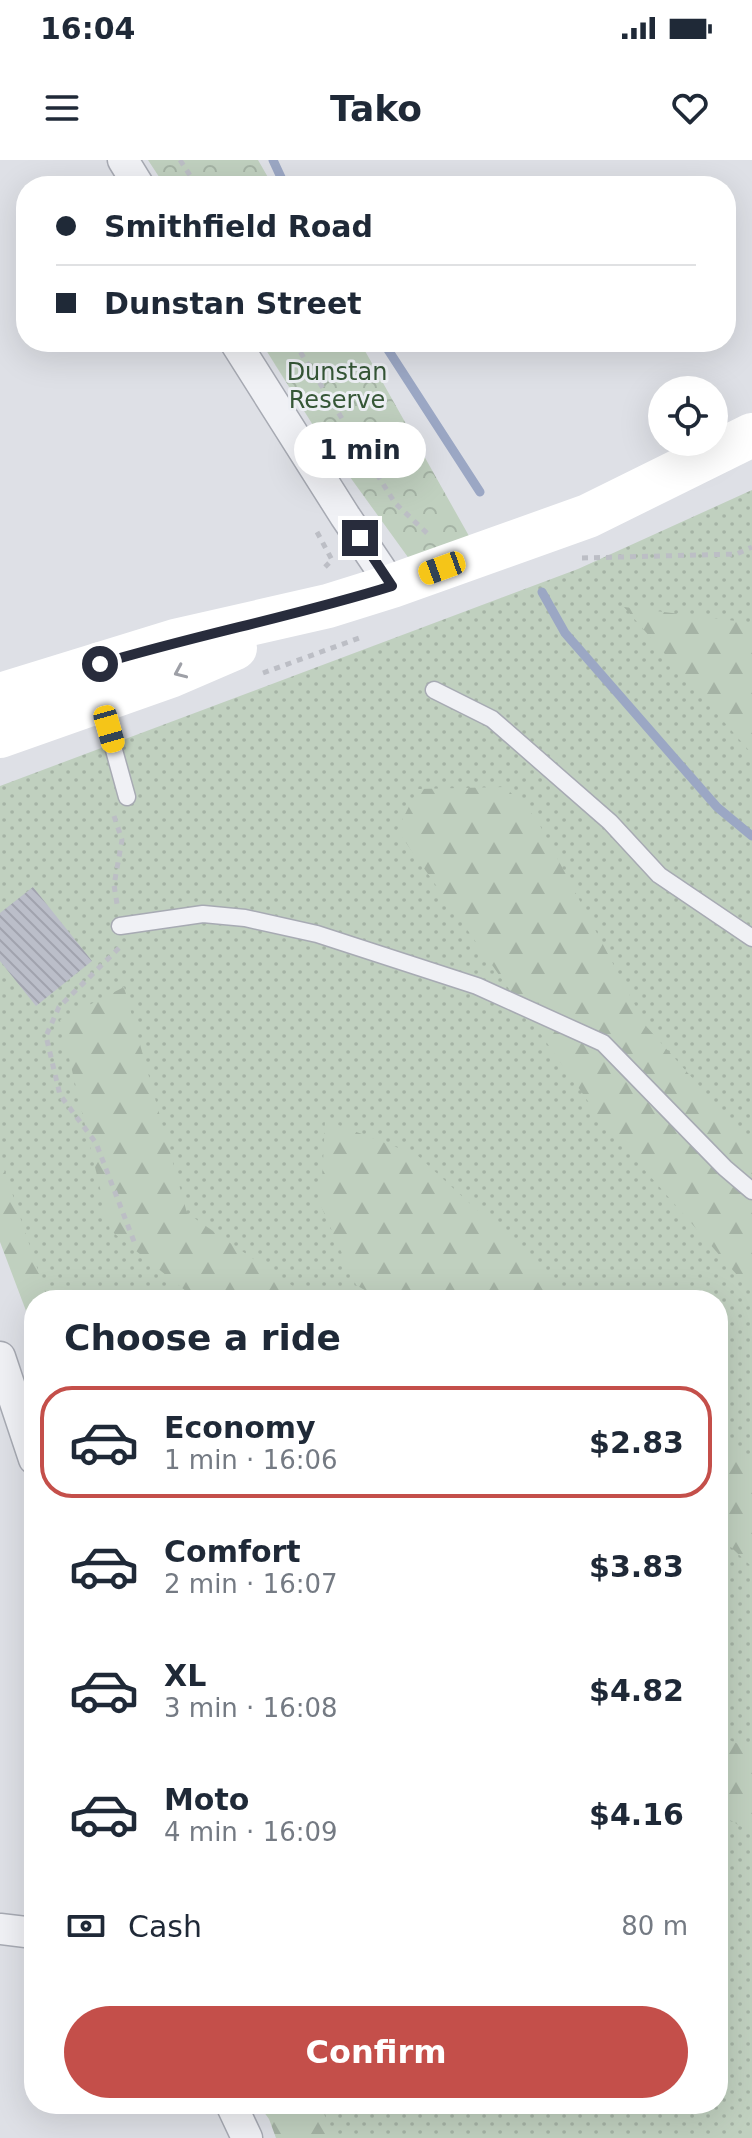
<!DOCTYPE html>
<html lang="en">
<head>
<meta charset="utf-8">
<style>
	body { margin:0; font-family:"DejaVu Sans",sans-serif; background:#f6f6f7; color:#1f2937; height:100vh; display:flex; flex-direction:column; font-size:30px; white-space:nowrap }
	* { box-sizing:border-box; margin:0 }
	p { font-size:26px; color:#747a83 }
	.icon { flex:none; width:44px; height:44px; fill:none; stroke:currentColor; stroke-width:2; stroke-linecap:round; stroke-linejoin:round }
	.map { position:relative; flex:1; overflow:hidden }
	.sheet { position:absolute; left:24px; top:1130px; width:704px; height:824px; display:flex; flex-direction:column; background:#fff; border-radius:32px; box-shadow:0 8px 32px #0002 }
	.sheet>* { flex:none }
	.top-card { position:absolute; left:16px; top:16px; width:720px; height:176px; border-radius:32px; box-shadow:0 8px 32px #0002; display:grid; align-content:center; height:176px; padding:0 40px; background:#fff }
	.fabs { position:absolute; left:648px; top:216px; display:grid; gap:16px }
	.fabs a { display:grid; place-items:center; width:80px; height:80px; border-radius:50%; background:#fff; box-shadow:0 8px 32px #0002; font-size:40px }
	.end { position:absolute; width:36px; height:36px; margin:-18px; border:10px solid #282c3c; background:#fff; box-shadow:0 0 0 4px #fff }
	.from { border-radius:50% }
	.bubble { position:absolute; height:56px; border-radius:28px; background:#fff; box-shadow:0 8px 32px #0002; font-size:26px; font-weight:700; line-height:56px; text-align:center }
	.car { position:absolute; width:24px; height:48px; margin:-24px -12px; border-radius:10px; box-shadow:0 0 6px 2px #0007; background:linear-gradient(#f5c518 24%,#345 0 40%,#f5c518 0 76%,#345 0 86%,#f5c518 0) }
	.top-card b { display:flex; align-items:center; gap:28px; height:76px; font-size:30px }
	.top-card b+b { border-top:2px solid #e0e1e3 }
	.top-card i { width:20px; height:20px; background:#1f2937 }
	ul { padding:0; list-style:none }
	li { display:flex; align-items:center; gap:24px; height:112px; margin:0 16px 12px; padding:0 24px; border:4px solid transparent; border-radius:32px }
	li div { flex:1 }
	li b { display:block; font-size:30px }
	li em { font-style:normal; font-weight:700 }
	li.on { border-color:#c44f4a }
	li>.icon { width:72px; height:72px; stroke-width:1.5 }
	h2 { padding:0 40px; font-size:36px; line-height:96px }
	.pay { display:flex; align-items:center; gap:20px; height:88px; padding:0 40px; font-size:30px }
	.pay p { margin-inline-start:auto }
	.button { display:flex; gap:16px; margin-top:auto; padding:16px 40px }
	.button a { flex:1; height:92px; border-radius:48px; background:#c44f4a; color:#fff; font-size:32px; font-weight:700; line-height:92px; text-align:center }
	.status { display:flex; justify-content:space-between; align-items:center; height:56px; padding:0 40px; background:#fff; direction:ltr }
	.status svg { height:22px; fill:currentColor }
	header { display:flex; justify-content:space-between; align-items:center; height:104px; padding:0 40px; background:#fff; font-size:36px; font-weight:700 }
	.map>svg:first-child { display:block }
	.grass { fill:url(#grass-dots) }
	.forest { fill:url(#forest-firs) }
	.park { fill:url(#park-crowns) }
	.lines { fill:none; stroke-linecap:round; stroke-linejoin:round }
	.stream { stroke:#9ba7c4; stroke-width:9 }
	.building { fill:url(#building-back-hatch) }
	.service-casing { stroke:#a7aab3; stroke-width:19 }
	.minor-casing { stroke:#a7aab3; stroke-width:33 }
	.path { stroke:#bcbec5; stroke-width:5; stroke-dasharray:6 6; stroke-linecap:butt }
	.service { stroke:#f0f1f5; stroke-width:16 }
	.minor { stroke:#f0f1f5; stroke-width:30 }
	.secondary { stroke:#fff; stroke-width:44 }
	.oneway { stroke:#9ea0a7 }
	.route { stroke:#282c3c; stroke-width:10 }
	.labels { text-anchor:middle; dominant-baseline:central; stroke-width:6; stroke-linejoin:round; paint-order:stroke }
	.park-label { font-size:24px; fill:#365737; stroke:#edeff4 }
</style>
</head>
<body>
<div class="status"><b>16:04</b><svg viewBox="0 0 49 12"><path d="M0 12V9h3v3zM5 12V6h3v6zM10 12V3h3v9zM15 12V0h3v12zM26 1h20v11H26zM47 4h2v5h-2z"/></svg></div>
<header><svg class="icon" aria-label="menu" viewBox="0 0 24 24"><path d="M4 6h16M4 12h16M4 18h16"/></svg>Tako<svg class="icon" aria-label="heart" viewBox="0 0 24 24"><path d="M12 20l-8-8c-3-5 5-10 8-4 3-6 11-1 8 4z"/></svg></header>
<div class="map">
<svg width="752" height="1978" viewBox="0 0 752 1978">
	<defs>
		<pattern id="grass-dots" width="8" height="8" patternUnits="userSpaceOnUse" patternTransform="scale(2)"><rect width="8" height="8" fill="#c0d0bf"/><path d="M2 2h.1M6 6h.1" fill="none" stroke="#a5b3a5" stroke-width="1.8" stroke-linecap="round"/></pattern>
		<pattern id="forest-firs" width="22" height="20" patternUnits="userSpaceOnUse" patternTransform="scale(2)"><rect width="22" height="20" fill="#c0d0bf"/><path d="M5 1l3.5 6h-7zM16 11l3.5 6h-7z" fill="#a5b3a5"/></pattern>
		<pattern id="park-crowns" width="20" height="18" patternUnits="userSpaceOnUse" patternTransform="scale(2)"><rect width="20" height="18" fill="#c0d0bf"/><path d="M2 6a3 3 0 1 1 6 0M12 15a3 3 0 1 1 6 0" fill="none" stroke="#a5b3a5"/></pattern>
		<pattern id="building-back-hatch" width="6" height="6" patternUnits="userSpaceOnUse" patternTransform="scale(2)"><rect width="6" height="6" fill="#bbbec9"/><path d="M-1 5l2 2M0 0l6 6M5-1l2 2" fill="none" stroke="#a1a3ae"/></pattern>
	</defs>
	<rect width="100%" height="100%" fill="#dee0e6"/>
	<path class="grass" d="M752,330V1978H313L302,1944H718V1140H38L0,1025V626L578,409Z"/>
	<path class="forest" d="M624,447L752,463V594Z
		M505,627L536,658L646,866L752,985V1132L604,964L397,670L418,629Z
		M124,827L187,1053L313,1140H197L110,1070L60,860Z
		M325,960L417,995L575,1140H382L356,1125L321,1046Z
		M0,997L48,1140H34V1172L0,1082Z
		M718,1272L752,1303V1407L718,1375Z
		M718,1575L752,1590V1673L718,1653Z
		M258,1944H320L334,1978H276L269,1959Z"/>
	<path class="park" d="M148,0H258L273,26H165Z
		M261,182H360L469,376L410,400L316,270Z"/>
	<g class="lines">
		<path class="stream" d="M273,0L285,26
			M383,182L480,332
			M542,432L565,473L717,647L752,676"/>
	</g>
	<path class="building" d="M33,727L92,801L36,846L0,801V753Z"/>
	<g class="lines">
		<defs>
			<path id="service" d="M434,530L492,559L610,662L659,715L752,778
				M101,543L127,637
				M120,766L203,754L245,758L317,774L477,826L603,883L725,1008L752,1031"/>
			<path id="minor" d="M123,0L139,26
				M235,182L345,356L392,426
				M0,1197L34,1299
				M0,1769L34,1773
				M231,1944L247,1978"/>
		</defs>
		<use href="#service" class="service-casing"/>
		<use href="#minor" class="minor-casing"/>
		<path class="path" d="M180,0L197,26
			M294,182L395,343L430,376
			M317,372L332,400L325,407
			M582,398L737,394L752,387
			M263,513L362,477
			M114,656L122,680L114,725L117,744
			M119,788L59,847L46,876L60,935L96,983L135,1084"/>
		<use href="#service" class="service"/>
		<use href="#minor" class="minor"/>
		<path class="secondary" d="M0,535L175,481L328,446L392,426L588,356L752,275
			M0,576L170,516L235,488"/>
	</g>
	<defs><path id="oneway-chevron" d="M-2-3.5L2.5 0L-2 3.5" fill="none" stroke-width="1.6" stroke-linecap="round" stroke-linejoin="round" transform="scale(2)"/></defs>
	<use class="oneway" href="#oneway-chevron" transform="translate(180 512) rotate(156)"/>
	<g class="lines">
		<path class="route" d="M100,504C196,475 296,456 392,426L360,378"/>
	</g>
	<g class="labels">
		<g class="park-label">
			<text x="337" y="212">Dunstan<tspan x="337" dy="28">Reserve</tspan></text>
		</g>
	</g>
</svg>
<div class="fabs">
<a><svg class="icon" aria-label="locate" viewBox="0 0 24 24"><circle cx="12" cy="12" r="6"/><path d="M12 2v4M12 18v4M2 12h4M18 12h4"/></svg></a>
</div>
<i class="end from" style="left:100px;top:504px"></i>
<i class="end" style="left:360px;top:378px"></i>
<div class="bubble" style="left:294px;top:262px;width:132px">1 min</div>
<i class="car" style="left:442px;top:408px;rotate:250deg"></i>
<i class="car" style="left:109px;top:569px;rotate:164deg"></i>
<div class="top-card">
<b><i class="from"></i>Smithfield Road</b>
<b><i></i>Dunstan Street</b>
</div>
<section class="sheet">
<h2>Choose a ride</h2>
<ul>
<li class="on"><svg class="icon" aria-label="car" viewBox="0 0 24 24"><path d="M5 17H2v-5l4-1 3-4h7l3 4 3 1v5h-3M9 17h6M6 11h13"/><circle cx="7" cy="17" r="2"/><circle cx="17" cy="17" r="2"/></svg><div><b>Economy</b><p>1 min · 16:06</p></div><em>$2.83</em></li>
<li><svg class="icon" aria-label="car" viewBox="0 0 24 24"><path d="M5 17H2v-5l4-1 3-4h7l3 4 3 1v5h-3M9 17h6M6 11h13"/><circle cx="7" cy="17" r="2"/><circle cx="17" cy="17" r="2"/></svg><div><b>Comfort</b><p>2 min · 16:07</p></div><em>$3.83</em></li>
<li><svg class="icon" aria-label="car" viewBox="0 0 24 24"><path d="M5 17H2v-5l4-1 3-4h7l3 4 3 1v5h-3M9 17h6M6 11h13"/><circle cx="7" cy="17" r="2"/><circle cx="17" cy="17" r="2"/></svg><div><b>XL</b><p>3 min · 16:08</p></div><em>$4.82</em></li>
<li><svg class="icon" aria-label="car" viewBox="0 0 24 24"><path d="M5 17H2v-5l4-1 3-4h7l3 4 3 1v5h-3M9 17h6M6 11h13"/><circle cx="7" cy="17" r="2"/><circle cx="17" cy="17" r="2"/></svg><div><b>Moto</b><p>4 min · 16:09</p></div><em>$4.16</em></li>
</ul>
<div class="pay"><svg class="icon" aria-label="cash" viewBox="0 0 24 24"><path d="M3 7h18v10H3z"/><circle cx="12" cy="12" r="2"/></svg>Cash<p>80 m</p></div>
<div class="button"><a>Confirm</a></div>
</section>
</div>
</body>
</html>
